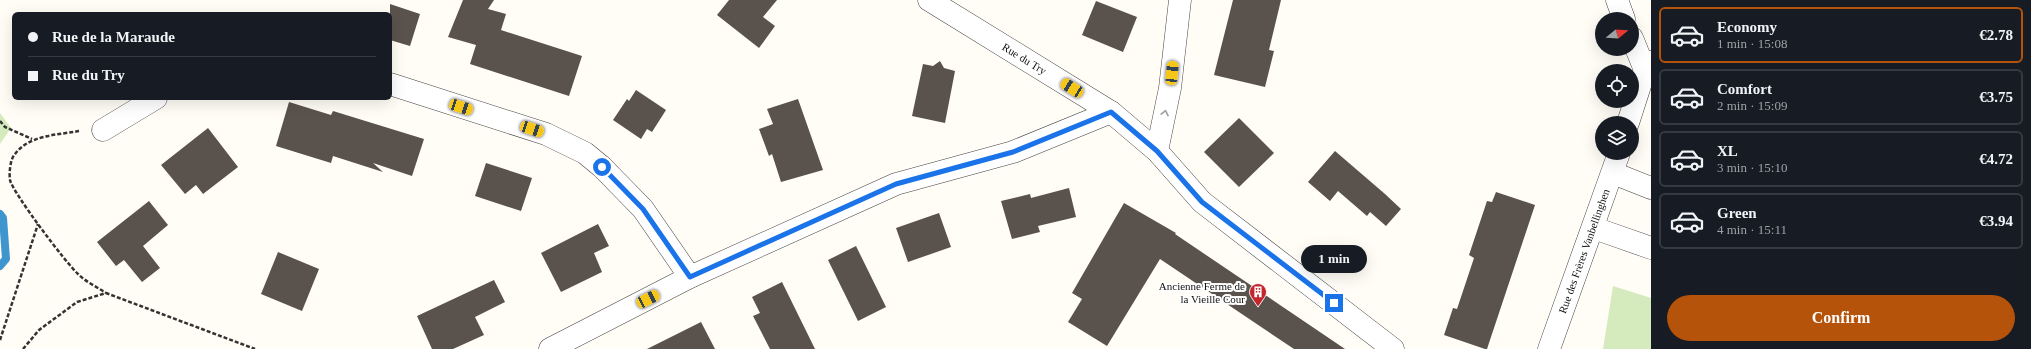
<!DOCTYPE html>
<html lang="en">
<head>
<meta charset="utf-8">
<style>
	body { margin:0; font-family:"Times New Roman",serif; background:#242831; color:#f1f3f6; height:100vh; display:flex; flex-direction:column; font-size:15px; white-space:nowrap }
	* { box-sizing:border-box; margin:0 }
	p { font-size:13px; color:#9ea1a6 }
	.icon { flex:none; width:22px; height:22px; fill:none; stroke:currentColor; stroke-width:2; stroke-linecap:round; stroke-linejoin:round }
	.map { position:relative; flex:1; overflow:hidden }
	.panel { display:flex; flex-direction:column; background:#171b24; width:380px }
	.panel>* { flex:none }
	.banner { position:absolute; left:12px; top:12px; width:380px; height:88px; border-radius:6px; box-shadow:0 4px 16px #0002; display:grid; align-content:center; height:88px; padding:0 16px; background:#171b24 }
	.needle { width:26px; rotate:72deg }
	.tools { position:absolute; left:1595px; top:12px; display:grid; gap:8px }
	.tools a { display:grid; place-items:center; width:44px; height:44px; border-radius:50%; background:#171b24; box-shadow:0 4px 16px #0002; font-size:20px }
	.end { position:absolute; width:18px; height:18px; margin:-9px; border:5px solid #1a73e8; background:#fff; box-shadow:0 0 0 2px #fff }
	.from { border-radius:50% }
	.bubble { position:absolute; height:28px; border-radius:14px; background:#171b24; box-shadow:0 4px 16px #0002; font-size:13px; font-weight:600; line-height:28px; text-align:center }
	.car { position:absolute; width:12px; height:24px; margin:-12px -6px; border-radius:5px; box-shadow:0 0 3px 1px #0007; background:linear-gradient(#f5c518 24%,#345 0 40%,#f5c518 0 76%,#345 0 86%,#f5c518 0) }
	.banner b { display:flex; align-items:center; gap:14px; height:38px; font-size:15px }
	.banner b+b { border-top:1px solid #363941 }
	.banner i { width:10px; height:10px; background:#f1f3f6 }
	ul { padding:7px 0 0; list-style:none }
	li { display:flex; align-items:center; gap:12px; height:56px; margin:0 8px 6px; padding:0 8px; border:2px solid #363941; border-radius:6px }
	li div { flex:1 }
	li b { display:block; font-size:15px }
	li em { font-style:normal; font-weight:600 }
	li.selected { border-color:#b45309 }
	li>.icon { width:36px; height:36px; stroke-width:1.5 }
	.cta { display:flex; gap:8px; margin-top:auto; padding:8px 16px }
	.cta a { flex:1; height:46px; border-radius:24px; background:#b45309; color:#fff; font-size:16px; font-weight:600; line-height:46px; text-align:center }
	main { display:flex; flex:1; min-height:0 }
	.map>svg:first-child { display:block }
	.green { fill:#d5ebbd }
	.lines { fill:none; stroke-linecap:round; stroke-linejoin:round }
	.stream { stroke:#3f96cf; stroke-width:8 }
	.building { fill:#5a524d }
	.minor-casing { stroke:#444; stroke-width:23 }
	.path { stroke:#333; stroke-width:2.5; stroke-dasharray:4 2; stroke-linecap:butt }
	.minor { stroke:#fff; stroke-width:22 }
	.oneway { stroke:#a0a0a0 }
	.route { stroke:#1a73e8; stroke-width:5 }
	.labels { text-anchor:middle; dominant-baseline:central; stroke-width:4; stroke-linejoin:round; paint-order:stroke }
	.street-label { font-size:11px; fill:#111; stroke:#fff }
	.poi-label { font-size:11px; fill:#111; stroke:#fff; text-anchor:end }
</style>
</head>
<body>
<main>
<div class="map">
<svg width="1651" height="349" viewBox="0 0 1651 349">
	<rect width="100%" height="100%" fill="#fffdf5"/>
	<path class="green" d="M0,113L11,128L0,144Z
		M1613,286L1651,298V349H1603Z"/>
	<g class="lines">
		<path class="stream" d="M0,214L3,218L6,259L0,266"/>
	</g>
	<path class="building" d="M463,0H494L488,9L506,14L501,30L582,56L569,96L470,64L476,45L448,37Z
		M729,0H777L763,17L775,26L759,48L717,15Z
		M1233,0H1281L1269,50L1274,51L1265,87L1214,75Z
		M1096,1L1137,17L1123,52L1082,35Z
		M390,4L420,14L410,46L390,40Z
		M940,61L944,68L955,71L945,123L912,116L923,64L933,66Z
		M636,90L666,110L652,132L647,129L641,139L613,120L627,99L629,101Z
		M798,99L823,170L781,182L772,154L769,156L759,129L773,124L767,109Z
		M289,102L331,115L333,111L424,139L412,176L373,163L383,172L333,156L331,163L276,146Z
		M1239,118L1274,153L1239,187L1204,152Z
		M208,128L238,167L203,194L196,185L185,194L161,165Z
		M1335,151L1385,194L1401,209L1386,226L1370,212L1367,216L1338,191L1330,201L1308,182Z
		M486,163L532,178L521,211L475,196Z
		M1069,188L1076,217L1038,226L1040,232L1012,239L1001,201L1030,194L1031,198Z
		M1496,192L1535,205L1487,349H1485L1444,335L1453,308L1457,309L1474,258L1469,255L1487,201L1492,202Z
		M149,201L168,225L143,246L160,268L142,282L124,260L116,266L97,242Z
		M1124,203L1176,233L1175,234L1345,349H1294L1160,259L1107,346L1068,322L1082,299L1072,293Z
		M939,213L951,247L908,262L896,228Z
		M598,224L609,246L594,253L602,272L561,292L541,253Z
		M856,246L886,307L858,321L828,260Z
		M278,252L319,269L302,311L261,294Z
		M494,280L505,302L475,317L484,335L453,349H432L417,316Z
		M782,282L815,349H770L753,316L760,313L752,297Z
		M701,322L715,349H647Z"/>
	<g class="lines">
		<defs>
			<g id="minor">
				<path id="s1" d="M929,0L1111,112L1157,151L1202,202L1393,349"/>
				<path d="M1617,0L1624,19"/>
				<path d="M1632,38L1645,70"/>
				<path d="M390,84L546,134L585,153L602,167L643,209L690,277"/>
				<path d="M1628,123L1645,70L1651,62"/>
				<path d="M103,130L156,98"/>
				<path d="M1157,151L1170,88L1180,0"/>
				<path d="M1613,173L1651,188"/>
				<path d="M1594,228L1651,248"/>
				<path d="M550,349L690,277L896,184L1013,152L1111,112"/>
				<path id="s2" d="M1549,349L1619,153"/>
			</g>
		</defs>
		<use href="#minor" class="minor-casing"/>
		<path class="path" d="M0,121L5,127L32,139
			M79,131C57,135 29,135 15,154C10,159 9,174 10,180C13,193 66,263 78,274C86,282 97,287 106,293
			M0,340L38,224
			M23,349L39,330L77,302L106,293L255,349"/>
		<use href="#minor" class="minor"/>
	</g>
	<defs><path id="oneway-chevron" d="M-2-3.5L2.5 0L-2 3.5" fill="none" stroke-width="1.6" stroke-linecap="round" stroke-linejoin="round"/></defs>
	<use class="oneway" href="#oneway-chevron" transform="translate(1165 113) rotate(-78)"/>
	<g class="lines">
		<path class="route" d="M602,167L643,209L690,277L896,184L1013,152L1111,112L1157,151L1202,202L1334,303"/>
	</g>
	<defs>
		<symbol id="building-pin" viewBox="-11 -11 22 30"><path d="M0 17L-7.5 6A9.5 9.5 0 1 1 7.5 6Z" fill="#c4262e" stroke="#fff"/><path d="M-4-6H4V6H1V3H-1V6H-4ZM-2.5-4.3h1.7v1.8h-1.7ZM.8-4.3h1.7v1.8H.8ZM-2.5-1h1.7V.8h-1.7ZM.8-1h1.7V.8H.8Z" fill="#fff"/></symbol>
	</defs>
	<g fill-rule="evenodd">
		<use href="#building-pin" x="1248" y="282" width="20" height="27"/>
	</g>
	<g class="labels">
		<g class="street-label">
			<text stroke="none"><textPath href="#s1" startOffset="112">Rue du Try</textPath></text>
			<text stroke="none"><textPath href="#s2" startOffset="104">Rue des Frères Vanbellinghen</textPath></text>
		</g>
		<g class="poi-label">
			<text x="1245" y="286">Ancienne Ferme de<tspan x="1245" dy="13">la Vieille Cour</tspan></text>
		</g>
	</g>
</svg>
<div class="tools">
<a><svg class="needle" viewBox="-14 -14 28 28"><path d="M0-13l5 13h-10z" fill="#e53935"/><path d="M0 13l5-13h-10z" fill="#9ea1a6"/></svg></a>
<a><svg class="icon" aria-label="locate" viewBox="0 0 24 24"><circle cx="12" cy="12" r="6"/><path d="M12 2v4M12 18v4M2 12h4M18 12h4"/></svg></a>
<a><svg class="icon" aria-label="layers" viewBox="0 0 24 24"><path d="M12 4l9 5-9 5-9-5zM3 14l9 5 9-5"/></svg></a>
</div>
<i class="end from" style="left:602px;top:167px"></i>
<i class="end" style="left:1334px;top:303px"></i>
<div class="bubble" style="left:1301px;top:245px;width:66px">1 min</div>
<i class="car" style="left:1172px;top:73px;rotate:6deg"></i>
<i class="car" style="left:1072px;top:88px;rotate:302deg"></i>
<i class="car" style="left:461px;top:107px;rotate:108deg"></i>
<i class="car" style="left:532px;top:129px;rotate:108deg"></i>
<i class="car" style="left:648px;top:299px;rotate:63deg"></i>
<div class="banner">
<b><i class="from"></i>Rue de la Maraude</b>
<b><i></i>Rue du Try</b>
</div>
</div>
<section class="panel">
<ul>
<li class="selected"><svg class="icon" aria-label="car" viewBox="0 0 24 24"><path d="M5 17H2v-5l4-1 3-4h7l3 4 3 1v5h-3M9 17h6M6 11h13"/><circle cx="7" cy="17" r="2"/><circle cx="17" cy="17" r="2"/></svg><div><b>Economy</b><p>1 min · 15:08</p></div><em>€2.78</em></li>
<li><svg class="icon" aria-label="car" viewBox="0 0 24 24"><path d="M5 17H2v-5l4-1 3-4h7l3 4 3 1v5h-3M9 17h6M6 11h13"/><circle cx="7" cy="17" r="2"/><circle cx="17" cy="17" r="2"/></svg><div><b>Comfort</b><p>2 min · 15:09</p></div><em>€3.75</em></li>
<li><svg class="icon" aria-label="car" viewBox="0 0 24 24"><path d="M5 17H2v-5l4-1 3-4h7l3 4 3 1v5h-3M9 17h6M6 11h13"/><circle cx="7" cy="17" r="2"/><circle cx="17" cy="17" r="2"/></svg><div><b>XL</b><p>3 min · 15:10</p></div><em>€4.72</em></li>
<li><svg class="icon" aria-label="car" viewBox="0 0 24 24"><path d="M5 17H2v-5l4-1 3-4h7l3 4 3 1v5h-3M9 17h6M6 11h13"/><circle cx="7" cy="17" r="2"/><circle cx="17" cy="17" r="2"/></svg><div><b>Green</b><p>4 min · 15:11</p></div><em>€3.94</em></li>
</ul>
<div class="cta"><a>Confirm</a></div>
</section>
</main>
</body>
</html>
